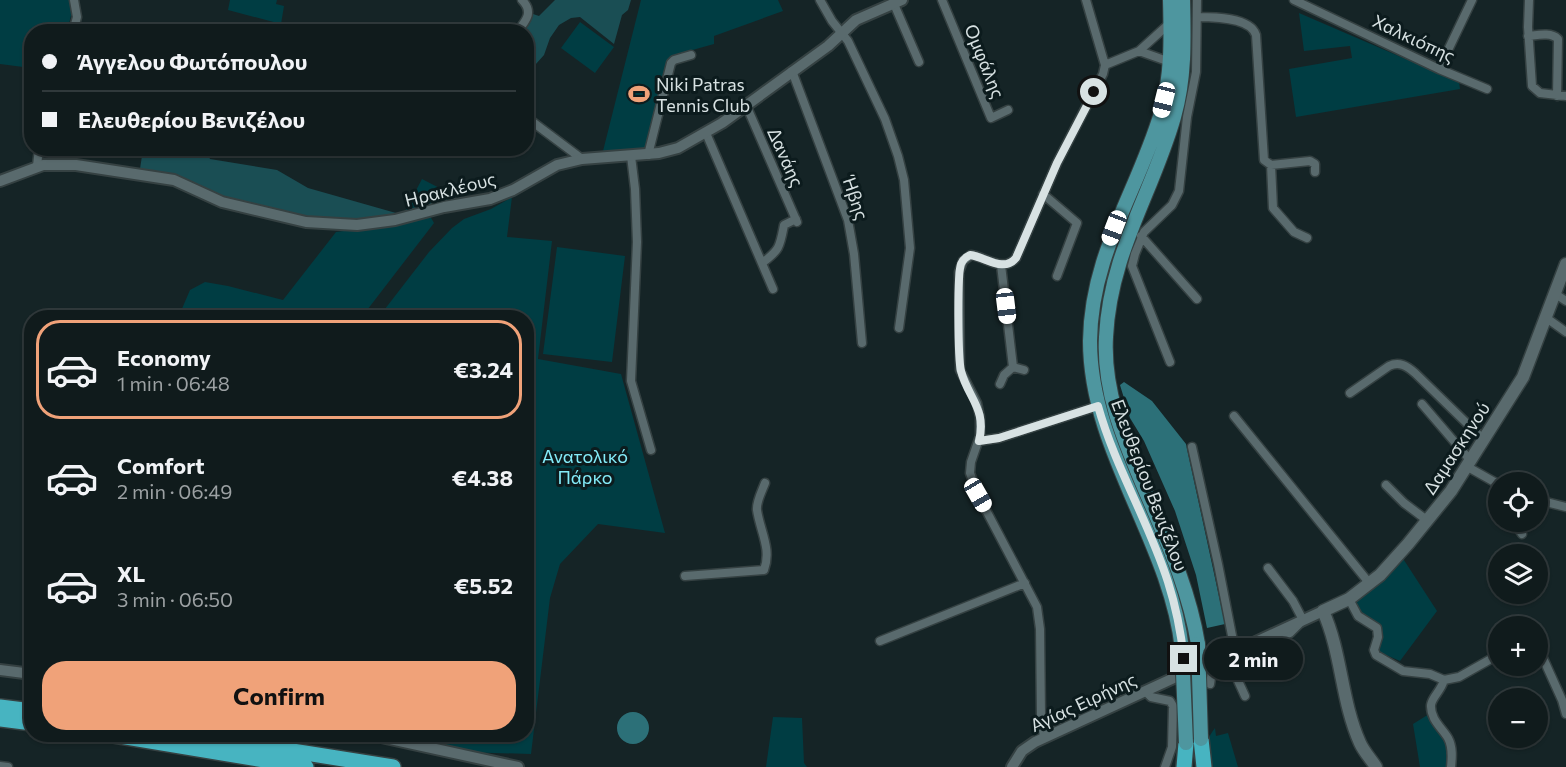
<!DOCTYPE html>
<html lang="en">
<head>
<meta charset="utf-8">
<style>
	body { margin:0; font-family:Commissioner,sans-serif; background:#192425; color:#f1f3f6; height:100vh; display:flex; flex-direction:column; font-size:22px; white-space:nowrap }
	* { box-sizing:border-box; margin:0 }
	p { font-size:20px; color:#9ca1a3 }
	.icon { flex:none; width:33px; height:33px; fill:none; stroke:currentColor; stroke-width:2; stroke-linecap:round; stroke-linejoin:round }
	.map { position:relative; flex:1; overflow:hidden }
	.details { position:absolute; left:24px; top:310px; width:510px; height:432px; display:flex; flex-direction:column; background:#101b1c; border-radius:24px; box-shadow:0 2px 4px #0004,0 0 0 2px #30393b }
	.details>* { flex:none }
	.hud { position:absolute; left:24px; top:24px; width:510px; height:132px; border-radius:24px; box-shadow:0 2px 4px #0004,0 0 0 2px #30393b; display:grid; align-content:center; height:132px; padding:0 18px; background:#101b1c }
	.fabs { position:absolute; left:1488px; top:472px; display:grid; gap:12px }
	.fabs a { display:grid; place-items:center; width:60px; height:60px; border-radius:50%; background:#101b1c; box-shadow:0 2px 4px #0004,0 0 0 2px #30393b; font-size:30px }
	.end { position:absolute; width:27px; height:27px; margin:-14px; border:8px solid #d8e2e3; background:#111; box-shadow:0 0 0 3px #111 }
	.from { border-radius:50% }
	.bubble { position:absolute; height:42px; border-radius:21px; background:#101b1c; box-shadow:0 2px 4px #0004,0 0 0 2px #30393b; font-size:20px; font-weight:700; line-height:42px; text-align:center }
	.car { position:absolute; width:18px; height:36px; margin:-18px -9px; border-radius:8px; box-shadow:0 0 4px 2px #0007; background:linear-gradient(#fff 24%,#345 0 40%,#fff 0 76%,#345 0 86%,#fff 0) }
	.hud b { display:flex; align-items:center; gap:21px; height:57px; font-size:22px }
	.hud b+b { border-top:2px solid #30393b }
	.hud i { width:15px; height:15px; background:#f1f3f6 }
	ul { padding:10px 0 0; list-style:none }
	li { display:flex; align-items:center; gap:18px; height:99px; margin:0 12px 9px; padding:0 6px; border:3px solid transparent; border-radius:24px }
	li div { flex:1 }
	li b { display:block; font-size:22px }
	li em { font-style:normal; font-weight:700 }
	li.active { border-color:#f0a279 }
	li>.icon { width:54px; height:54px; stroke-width:1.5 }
	.primary-button { display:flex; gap:12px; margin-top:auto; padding:12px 18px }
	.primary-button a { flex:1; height:69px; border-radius:24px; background:#f0a279; color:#111; font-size:24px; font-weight:700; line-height:69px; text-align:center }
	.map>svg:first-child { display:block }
	.green { fill:#003d43 }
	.forest { fill:#1a4e54 }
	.water { fill:#2c7078 }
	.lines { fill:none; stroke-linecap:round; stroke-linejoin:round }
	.minor-casing { stroke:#354142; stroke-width:11 }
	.tertiary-casing { stroke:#354142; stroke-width:14 }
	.secondary-casing { stroke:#354142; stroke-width:15 }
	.primary-casing { stroke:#354142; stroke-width:16 }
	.motorway-casing { stroke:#354142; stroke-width:18 }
	.minor { stroke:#596a6d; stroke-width:8 }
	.tertiary { stroke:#596a6d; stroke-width:10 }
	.secondary { stroke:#596a6d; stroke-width:12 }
	.primary { stroke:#4e969f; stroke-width:14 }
	.motorway { stroke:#47b4c1; stroke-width:15 }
	.primary-bridge-casing { stroke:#354142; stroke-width:16; stroke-linecap:butt }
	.primary-bridge { stroke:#4e969f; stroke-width:14 }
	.route { stroke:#d8e2e3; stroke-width:8 }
	.labels { text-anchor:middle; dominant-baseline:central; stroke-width:6; stroke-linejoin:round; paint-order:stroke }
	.street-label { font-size:18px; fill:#d8e2e3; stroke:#0c1b1d }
	.poi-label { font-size:18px; fill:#d8e2e3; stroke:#0c1b1d; text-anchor:start }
	.park-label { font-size:18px; fill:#84ecf9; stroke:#0c1b1d }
</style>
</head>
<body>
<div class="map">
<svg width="1566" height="767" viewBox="0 0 1566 767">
	<rect width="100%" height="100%" fill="#152426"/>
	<path class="green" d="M0,0H71L72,12L67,31L32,32L31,68L0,64Z
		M230,0H277L276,4L284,6L281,24L228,10Z
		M641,0H778L783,11L714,36V44L671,56L646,149L603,151Z
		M1299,13L1459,82L1460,89L1296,117L1289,69L1352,58L1350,46L1304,51Z
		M580,22L614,47L595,73L561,48Z
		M422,179L453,195L452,199L430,208L403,215Z
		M512,197L507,237L552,241L538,359L621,374L665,533L598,524L560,564L550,598L531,754L461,752L387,735H526V318H378L429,252L452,228L464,219L491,209Z
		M430,216L434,223L361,318H178L190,290L205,282L228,286L283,300L336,232C346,230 355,231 365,230C387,227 408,221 430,216Z
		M557,247L625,256L612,362L543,354Z
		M1402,557L1437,611L1400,661L1379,652L1377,648L1380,639L1361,613L1355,599Z
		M1429,714L1448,740L1450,767H1420L1413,724Z
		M773,717L802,718L804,763L807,767H766Z
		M1215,728L1216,736L1228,733L1238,767H1207C1206,752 1205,740 1215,728Z"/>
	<path class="forest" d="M555,0H631L628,10L622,15L614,44L580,17L571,18L559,25L550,38L544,55L527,74L526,32H519L530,15L533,14L539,16Z
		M143,149H205L210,159L277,170L308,188L403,215L377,220H314L229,199L178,176L140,169Z"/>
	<path class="water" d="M1124,382L1152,401L1186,444L1225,624L1207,628L1196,575L1175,511L1144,441L1130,418L1120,385Z
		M617 728a16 16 0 1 1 32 0a16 16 0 1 1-32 0Z"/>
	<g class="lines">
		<defs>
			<path id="minor" d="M820,0L832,21L848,41L885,119L898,156L904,180L910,248L899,328
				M942,0L991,118L1008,110
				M1294,0L1439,69L1487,89
				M1529,0L1528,27L1532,86L1540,93L1566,96
				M894,4L919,62
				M1197,17C1213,17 1250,17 1256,35L1264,160L1271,165L1310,161L1315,164V172
				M73,32L77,17L74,0
				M517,32C526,21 534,12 522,0
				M1528,36C1538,35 1551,32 1558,39L1557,96
				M1139,51L1170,62
				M1105,65L1139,51L1171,22
				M1439,69L1472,0
				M792,71L848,220L854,254L862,343
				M746,105L797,222
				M526,117L582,159
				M706,133L773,289
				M648,155L671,63L674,60L691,55
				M631,156L635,189L637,242L631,381L651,450
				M1271,165L1273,208L1294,232L1307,238
				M37,166L39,148
				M1043,194L1077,223L1057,276
				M1141,236L1197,299
				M762,263C780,250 780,246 784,225L796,219
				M1001,265L1013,367
				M1554,293L1566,301
				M1545,317L1566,332
				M1170,362L1132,266L1135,254L1144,232L1172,205L1179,191L1187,117L1196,72L1197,0
				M1013,367L1024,370
				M1000,384L1004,375L1013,367
				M1350,393L1389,366C1399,361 1407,366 1415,373L1483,439
				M1422,404L1470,460
				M1234,416L1370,584
				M979,441L999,438L1098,406
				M1192,447L1218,564L1235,651
				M1466,466L1498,484
				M1386,485L1404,503L1428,521
				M1538,500L1566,507
				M1514,522L1522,534
				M685,576L764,570C772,549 760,531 757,510C756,502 762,491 765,483
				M1349,599L1358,616L1377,628L1378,637L1374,650L1376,655L1403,671L1430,674L1444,680
				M880,641L1025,583
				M1538,647L1562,700L1566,714
				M1230,663L1245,696
				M1444,680C1441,691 1432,697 1431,705C1430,719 1442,728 1448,738C1453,747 1452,758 1451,767
				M1444,680L1459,677L1498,655
				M1210,684L1212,672L1290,633L1303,620L1293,601L1268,568
				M1145,691L1151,697L1170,701L1173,706L1172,747L1165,767
				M1044,737L1041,716L1040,629L1037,607L978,495L970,473L971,462L980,436V417L977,403L960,370L959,272L963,261L971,255C986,257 1003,273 1016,258L1057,163L1103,74L1105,65L1086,0
				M0,766L8,767"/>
			<path id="tertiary" d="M0,181L43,165H76L174,180L222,202L306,222L357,225L395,220L444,207L490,199L513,190L557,165L582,159L659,153L678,148L722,123L828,46L856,20L902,0
				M1206,665L1323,611
				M0,670L32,674
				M372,735L518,767
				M1012,767L1022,751L1035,742L1176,677"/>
			<path id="secondary" d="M1376,767C1371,759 1364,752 1360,743C1341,701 1342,653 1323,611L1349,599L1380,575L1408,544L1451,491L1523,377L1566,264"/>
			<path id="primary" d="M1170,0C1171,38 1172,76 1161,113C1137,193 1091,254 1090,341C1090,451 1170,541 1182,649
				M1183,0C1184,40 1185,79 1174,117C1152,194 1110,253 1106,337C1103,390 1123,438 1143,485C1165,537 1189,588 1198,644"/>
			<path id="motorway" d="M0,707L32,711
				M0,719L32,723
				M114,735L306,767
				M193,735L393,767
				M1201,739L1204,767
				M1184,767L1186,743"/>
		</defs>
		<use href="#minor" class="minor-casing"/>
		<use href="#tertiary" class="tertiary-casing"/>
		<use href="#secondary" class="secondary-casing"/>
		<use href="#primary" class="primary-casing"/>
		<use href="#motorway" class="motorway-casing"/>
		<use href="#minor" class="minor"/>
		<use href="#tertiary" class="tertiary"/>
		<use href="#secondary" class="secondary"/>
		<use href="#primary" class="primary"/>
		<use href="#motorway" class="motorway"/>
		<defs>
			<path id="primary-bridge" d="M1198,644L1201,739
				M1182,649L1186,743"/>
		</defs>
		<use href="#primary-bridge" class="primary-bridge-casing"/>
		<use href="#primary-bridge" class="primary-bridge"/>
	</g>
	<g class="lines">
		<path class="route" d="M1094,92L1057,163L1016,258C1003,273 986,257 970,255C966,257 963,259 961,264C957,275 958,359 961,371C968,398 987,409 979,441L999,438L1098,406C1115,467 1149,522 1168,582C1176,607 1181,633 1184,659"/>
	</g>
	<defs>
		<symbol id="stadium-bare" viewBox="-9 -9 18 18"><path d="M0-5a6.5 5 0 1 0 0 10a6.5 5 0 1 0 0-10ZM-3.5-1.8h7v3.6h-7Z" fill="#f0a279" stroke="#0c1b1d" stroke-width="2.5" paint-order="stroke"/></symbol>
	</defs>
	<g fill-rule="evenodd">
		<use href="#stadium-bare" x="624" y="79" width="30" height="30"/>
	</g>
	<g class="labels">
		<g class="street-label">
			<text transform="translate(1414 38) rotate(25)">Χαλκιόπης</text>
			<text transform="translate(985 61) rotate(68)">Ομφάλης</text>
			<text transform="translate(786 157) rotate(66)">Δανάης</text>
			<text transform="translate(450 189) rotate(-14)">Ηρακλέους</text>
			<text transform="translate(856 198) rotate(71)">Ήβης</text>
			<text transform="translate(1456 448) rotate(-57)">Δαμασκηνού</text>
			<text transform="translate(1150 485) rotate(69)">Ελευθερίου Βενιζέλου</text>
			<text transform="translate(1083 702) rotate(-25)">Αγίας Ειρήνης</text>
		</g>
		<g class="poi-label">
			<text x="656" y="84">Niki Patras<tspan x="656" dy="21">Tennis Club</tspan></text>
		</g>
		<g class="park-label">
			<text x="585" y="456">Ανατολικό<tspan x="585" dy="21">Πάρκο</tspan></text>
		</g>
	</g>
</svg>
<div class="fabs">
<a><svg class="icon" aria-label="locate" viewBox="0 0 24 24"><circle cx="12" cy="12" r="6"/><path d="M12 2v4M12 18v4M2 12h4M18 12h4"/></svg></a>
<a><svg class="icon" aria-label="layers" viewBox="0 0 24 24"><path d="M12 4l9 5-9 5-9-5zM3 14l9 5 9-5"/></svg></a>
<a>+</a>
<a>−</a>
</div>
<i class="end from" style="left:1094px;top:92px"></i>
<i class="end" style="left:1184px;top:659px"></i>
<div class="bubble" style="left:1204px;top:638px;width:99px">2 min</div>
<i class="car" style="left:1164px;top:100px;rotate:194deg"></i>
<i class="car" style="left:1114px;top:228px;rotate:201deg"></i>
<i class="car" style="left:1006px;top:306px;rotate:173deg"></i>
<i class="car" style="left:978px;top:495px;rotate:150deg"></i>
<div class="hud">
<b><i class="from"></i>Άγγελου Φωτόπουλου</b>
<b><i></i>Ελευθερίου Βενιζέλου</b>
</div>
<section class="details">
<ul>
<li class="active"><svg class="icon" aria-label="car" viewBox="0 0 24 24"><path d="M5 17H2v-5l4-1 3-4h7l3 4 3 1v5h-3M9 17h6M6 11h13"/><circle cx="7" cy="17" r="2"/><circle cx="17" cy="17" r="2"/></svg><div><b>Economy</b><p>1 min · 06:48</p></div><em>€3.24</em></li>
<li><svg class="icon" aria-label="car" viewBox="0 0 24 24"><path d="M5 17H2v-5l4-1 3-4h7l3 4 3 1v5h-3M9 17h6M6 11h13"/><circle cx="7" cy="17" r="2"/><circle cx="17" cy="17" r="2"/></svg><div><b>Comfort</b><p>2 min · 06:49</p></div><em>€4.38</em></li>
<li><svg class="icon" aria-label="car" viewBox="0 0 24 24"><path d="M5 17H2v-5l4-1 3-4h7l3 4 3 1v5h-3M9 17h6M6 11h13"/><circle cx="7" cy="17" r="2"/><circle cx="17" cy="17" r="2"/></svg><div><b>XL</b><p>3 min · 06:50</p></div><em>€5.52</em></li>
</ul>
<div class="primary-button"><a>Confirm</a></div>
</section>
</div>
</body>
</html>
